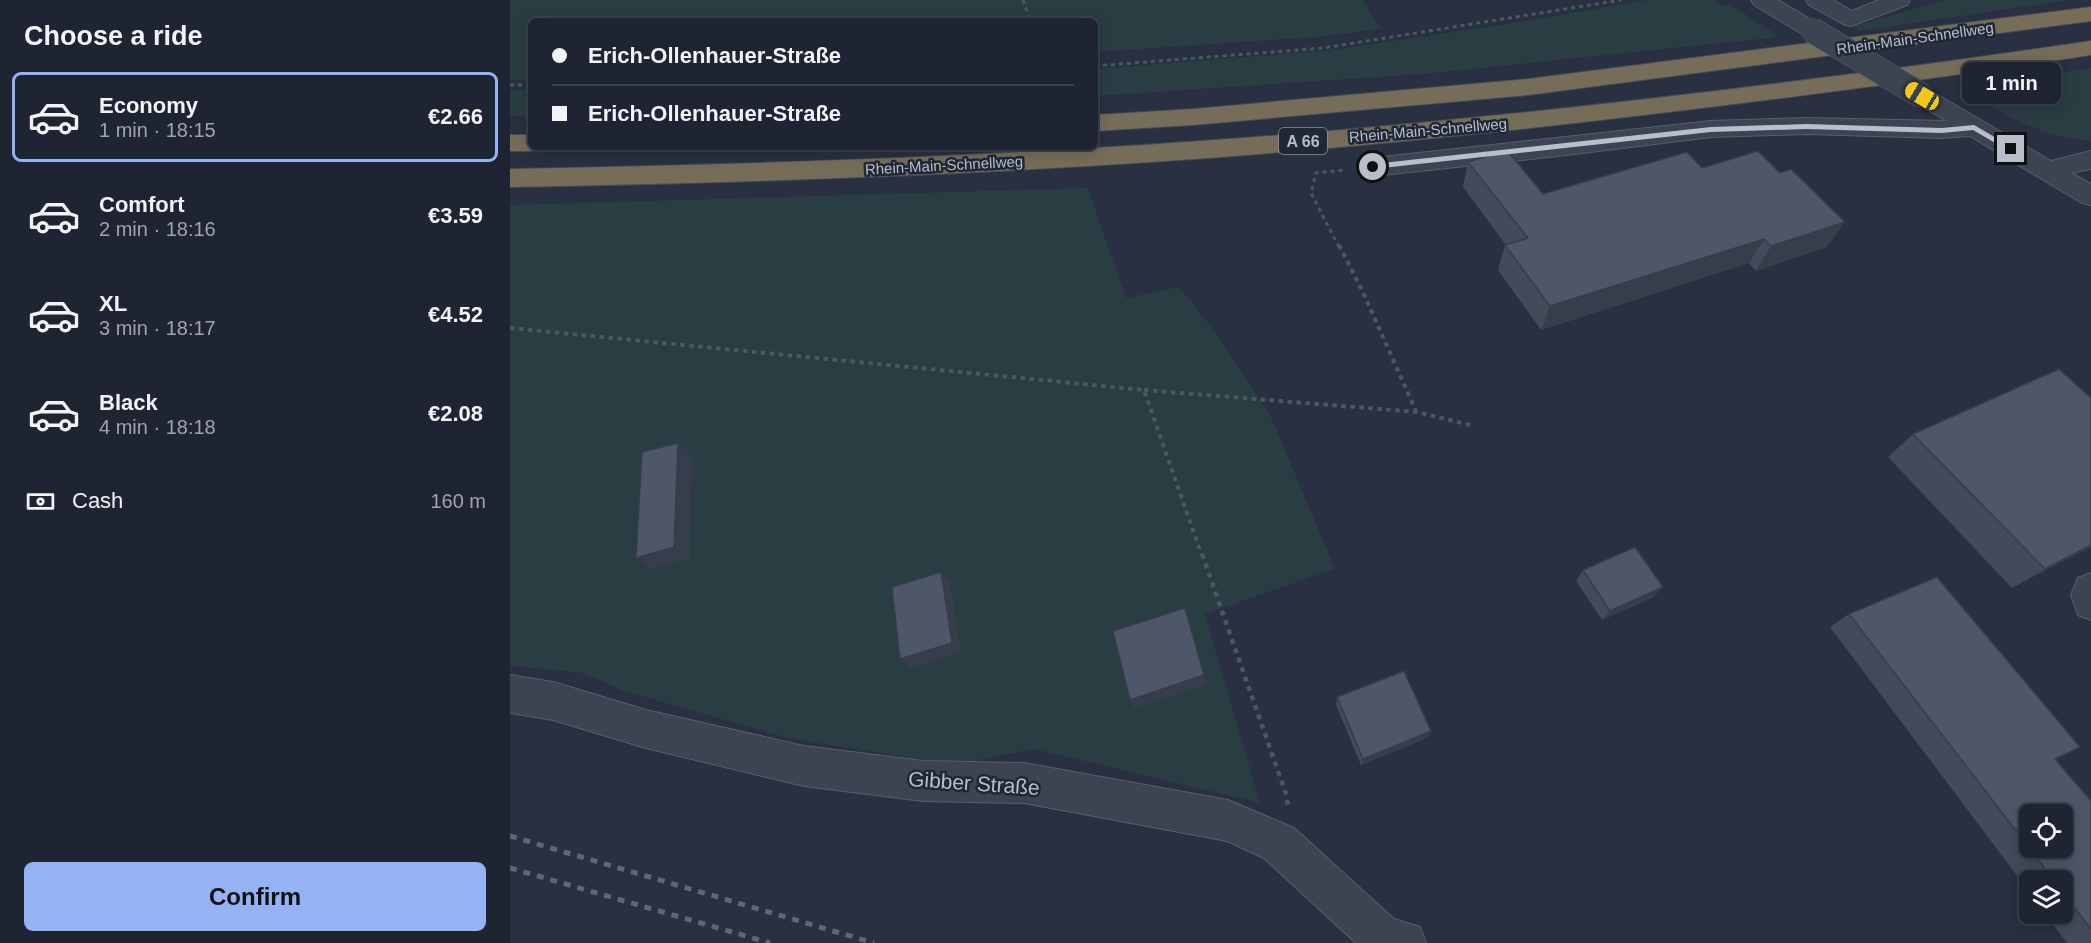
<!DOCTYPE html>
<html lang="en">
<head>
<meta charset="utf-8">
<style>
	body { margin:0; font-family:Helvetica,sans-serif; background:#2b303d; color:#f1f3f6; height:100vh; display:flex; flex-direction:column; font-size:22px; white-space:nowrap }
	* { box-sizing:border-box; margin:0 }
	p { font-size:20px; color:#a1a4ab }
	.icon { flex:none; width:33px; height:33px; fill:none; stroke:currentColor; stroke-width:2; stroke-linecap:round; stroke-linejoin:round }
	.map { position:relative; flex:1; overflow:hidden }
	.panel { display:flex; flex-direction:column; background:#1e2431; width:510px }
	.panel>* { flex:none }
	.top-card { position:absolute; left:18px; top:18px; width:570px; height:132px; border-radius:9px; box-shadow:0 3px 15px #0003,0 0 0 2px #3c414d; display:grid; align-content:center; height:132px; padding:0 24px; background:#1e2431 }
	.tools { position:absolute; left:1509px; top:804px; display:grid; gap:12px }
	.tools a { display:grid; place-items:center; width:54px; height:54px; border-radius:9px; background:#1e2431; box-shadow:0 3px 15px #0003,0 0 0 2px #3c414d; font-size:30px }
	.end { position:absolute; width:27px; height:27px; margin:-14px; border:8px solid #b9becb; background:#111; box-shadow:0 0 0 3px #111 }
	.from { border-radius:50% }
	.bubble { position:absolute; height:42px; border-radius:9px; background:#1e2431; box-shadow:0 3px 15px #0003,0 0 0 2px #3c414d; font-size:20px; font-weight:700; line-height:42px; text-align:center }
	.car { position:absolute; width:18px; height:36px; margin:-18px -9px; border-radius:8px; box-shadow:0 0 4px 2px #0007; background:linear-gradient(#f5c518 24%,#345 0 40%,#f5c518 0 76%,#345 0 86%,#f5c518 0) }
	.top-card b { display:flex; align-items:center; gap:21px; height:57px; font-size:22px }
	.top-card b+b { border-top:2px solid #3c414d }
	.top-card i { width:15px; height:15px; background:#f1f3f6 }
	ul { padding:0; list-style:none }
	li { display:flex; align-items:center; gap:18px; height:90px; margin:0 12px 9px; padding:0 12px; border:3px solid transparent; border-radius:9px }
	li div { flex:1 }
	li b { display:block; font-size:22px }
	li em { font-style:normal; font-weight:700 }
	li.on { border-color:#95b2f4 }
	li>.icon { width:54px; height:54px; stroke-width:1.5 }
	h2 { padding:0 24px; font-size:27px; line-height:72px }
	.pay { display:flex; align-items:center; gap:15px; height:66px; padding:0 24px; font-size:22px }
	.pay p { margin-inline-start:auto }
	.primary-button { display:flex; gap:12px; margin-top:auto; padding:12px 24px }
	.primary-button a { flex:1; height:69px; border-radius:9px; background:#95b2f4; color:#111; font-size:24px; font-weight:700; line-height:69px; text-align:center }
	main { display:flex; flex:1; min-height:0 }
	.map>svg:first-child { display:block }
	.green { fill:#2a3d42 }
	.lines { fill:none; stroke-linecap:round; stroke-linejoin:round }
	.minor-casing { stroke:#575e6b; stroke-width:2 }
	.highway-casing { stroke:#434b58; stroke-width:2 }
	.path-far2 { stroke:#485a5f; stroke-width:3; stroke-dasharray:4 4; stroke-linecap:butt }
	.path-far1 { stroke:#485a5f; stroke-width:4; stroke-dasharray:4.5 4.5; stroke-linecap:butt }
	.path { stroke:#485a5f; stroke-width:4.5; stroke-dasharray:5 5; stroke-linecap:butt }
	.minor { fill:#3c4351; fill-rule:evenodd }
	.highway { fill:#766d59; fill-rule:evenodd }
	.rail { stroke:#5e6677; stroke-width:5; stroke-dasharray:7 7; stroke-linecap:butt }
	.minor-bridge-casing { stroke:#575e6b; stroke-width:26; stroke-linecap:butt }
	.minor-bridge { stroke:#3c4351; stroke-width:25 }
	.wall { fill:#434b5b }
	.shaded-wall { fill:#373d4a }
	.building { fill:#4e576a; stroke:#373d4a; stroke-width:1.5; fill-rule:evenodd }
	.route { fill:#b9becb }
	.labels { text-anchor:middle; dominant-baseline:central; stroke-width:5; stroke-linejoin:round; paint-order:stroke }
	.far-street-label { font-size:15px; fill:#b9becb; stroke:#202836 }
	.shield { fill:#202836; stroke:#8b919e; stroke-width:1.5 }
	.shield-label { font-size:16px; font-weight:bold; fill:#b9becb }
	.near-street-label { font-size:21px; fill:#b9becb; stroke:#202836 }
</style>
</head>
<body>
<main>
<section class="panel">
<h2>Choose a ride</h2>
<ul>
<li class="on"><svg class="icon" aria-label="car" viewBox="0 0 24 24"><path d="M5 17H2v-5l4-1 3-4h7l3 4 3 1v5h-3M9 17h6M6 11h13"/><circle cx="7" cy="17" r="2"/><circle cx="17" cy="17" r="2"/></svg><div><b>Economy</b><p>1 min · 18:15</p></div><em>€2.66</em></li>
<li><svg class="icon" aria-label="car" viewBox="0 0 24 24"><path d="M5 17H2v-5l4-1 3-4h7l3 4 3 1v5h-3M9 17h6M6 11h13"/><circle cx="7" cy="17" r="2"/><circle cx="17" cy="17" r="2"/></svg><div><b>Comfort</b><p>2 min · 18:16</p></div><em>€3.59</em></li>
<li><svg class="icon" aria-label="car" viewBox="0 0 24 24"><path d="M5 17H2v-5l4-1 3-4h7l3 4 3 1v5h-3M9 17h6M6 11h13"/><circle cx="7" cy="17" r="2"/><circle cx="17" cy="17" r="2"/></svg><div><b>XL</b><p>3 min · 18:17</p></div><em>€4.52</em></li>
<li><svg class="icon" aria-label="car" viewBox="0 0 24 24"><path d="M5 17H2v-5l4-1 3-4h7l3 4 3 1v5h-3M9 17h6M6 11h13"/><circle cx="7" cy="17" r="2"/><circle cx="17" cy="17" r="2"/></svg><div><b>Black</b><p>4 min · 18:18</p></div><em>€2.08</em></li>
</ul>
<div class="pay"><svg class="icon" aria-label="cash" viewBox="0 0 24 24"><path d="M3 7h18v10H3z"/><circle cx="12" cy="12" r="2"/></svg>Cash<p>160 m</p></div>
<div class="primary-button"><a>Confirm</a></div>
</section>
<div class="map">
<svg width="1581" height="943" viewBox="0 0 1581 943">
	<rect width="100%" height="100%" fill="#283041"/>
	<path class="green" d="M0,0H853L871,29L807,37L585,52V21H21V80H0Z
		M1137,0H1202L1212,6L1220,4L1270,37L914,74L585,96V69L821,50L997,24Z
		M1435,0H1560L1349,31L1344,26Z
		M1581,68V141C1532,138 1489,113 1449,87Z
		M21,90V116H0V91Z
		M578,188L616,298L669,287L705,331L762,419L825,569L695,614L750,803L524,749L443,765L277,738L114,691L73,673L0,666V205Z"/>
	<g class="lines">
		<defs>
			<path id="minor" d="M1241,0H1268L1310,25L1313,30L1310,35L1302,37L1294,35L1244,5Z
				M1296,0H1323L1342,11L1369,0H1400L1397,5L1341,26L1333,24L1299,5Z
				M1412,88L1421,91L1541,161L1581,151V169L1561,173L1581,184V205L1572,203L1460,136L1432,138L1296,134L1201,137L1048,156L863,176L854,173L850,167L854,161L863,158L1201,121L1296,118L1437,121L1403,101L1400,96L1403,91Z
				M1581,573V620L1568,615L1561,595L1568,578Z
				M0,675L43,682L136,710L294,746L413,761L514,763L718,800L784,828L884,919L910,927L916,943H846L754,858L717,841L514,803L413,801L294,786L136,748L43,720L0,713Z"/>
			<path id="highway" d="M1581,7V21L1018,95L683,125L585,131V115L683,109L1018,79Z
				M1581,41V55C1320,94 1059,127 797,150C532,173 266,182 0,187V169C266,164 532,155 797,133C1059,111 1320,79 1581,41Z
				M0,135H21V147H31L21,151H0Z"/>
		</defs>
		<use href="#minor" class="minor-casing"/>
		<use href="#highway" class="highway-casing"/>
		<path class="path-far2" d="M513,0L520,21
			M585,66L813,48L1111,0
			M0,85H21
			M829,247L801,193L806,173L835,170"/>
		<path class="path-far1" d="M829,245L851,288L906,411
			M0,328L634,390L692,556
			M634,390L907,412L964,426"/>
		<path class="path" d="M692,554L776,794L778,806"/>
		<use href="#minor" class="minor"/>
		<use href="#highway" class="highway"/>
		<path class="rail" d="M0,836L364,943
			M0,868L260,943"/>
		<defs>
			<path id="minor-bridge" d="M1302,30L1412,96"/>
		</defs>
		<use href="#minor-bridge" class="minor-bridge-casing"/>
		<use href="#minor-bridge" class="minor-bridge"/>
	</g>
	<path class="wall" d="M958,162L1033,194L1192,168L1317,247L1246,271L1239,263L1031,330L988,270L995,245H996L953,187Z
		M1403,434L1581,547L1502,588L1378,457Z
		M1073,570L1144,597L1092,620L1066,581Z
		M1339,614L1545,759L1581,801V943H1557L1535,914H1552V880H1520V893L1320,627Z
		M827,697L917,738L851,765L826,705Z"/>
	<path class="shaded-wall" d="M1335,222L1317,247L1246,271L1261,246Z
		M1254,239L1239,263L1031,330L1040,306Z
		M168,443L182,455L180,558L143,569L126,558Z
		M1581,545V547L1502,588L1535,569Z
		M431,572L440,582L451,652L401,668L390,659Z
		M1153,587L1144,597L1092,620L1100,611Z
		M675,608L697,684L624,708L620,700Z
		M921,731L917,738L851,765L853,759Z"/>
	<path class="building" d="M997,150L1033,194L1177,152L1192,168L1248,151L1270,173L1281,169L1335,222L1261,246L1254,239L1040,306L995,245L1018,238L958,162Z
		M1549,369L1581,398V545L1535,569L1403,434Z
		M168,443L164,547L126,558L132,452Z
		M1125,547L1153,587L1100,611L1073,570Z
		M431,572L442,643L390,659L382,587Z
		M1427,577L1570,747L1545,759L1581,801V929L1552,892V880H1544L1339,614ZM1520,814H1552V848H1520Z
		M675,608L694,675L620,700L603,631Z
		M894,671L921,731L853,759L827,697Z"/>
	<path class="route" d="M1296,124L1432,128L1464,125L1505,149L1499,151L1463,130L1432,133L1296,129L1201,132L863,169L859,167L863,164L1201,127Z"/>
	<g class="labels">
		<g class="far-street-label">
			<text transform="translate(1405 38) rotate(-8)">Rhein-Main-Schnellweg</text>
			<text transform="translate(918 130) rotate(-5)">Rhein-Main-Schnellweg</text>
			<text transform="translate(434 165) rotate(-3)">Rhein-Main-Schnellweg</text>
		</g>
		<rect class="shield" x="769" y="128" width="48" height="26" rx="4.5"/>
		<g class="shield-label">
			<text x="793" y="141">A 66</text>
		</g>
		<g class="near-street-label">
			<text transform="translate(464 783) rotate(4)">Gibber Straße</text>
		</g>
	</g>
</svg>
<div class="tools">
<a><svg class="icon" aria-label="locate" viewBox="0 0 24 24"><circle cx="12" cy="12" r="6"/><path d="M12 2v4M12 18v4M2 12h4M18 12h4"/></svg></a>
<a><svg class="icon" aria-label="layers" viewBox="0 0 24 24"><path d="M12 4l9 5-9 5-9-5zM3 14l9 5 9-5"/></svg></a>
</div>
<i class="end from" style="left:863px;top:167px"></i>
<i class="end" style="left:1501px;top:149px"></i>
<div class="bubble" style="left:1452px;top:62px;width:99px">1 min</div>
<i class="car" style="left:1412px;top:96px;rotate:301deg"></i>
<div class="top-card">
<b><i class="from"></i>Erich-Ollenhauer-Straße</b>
<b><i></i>Erich-Ollenhauer-Straße</b>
</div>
</div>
</main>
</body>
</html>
